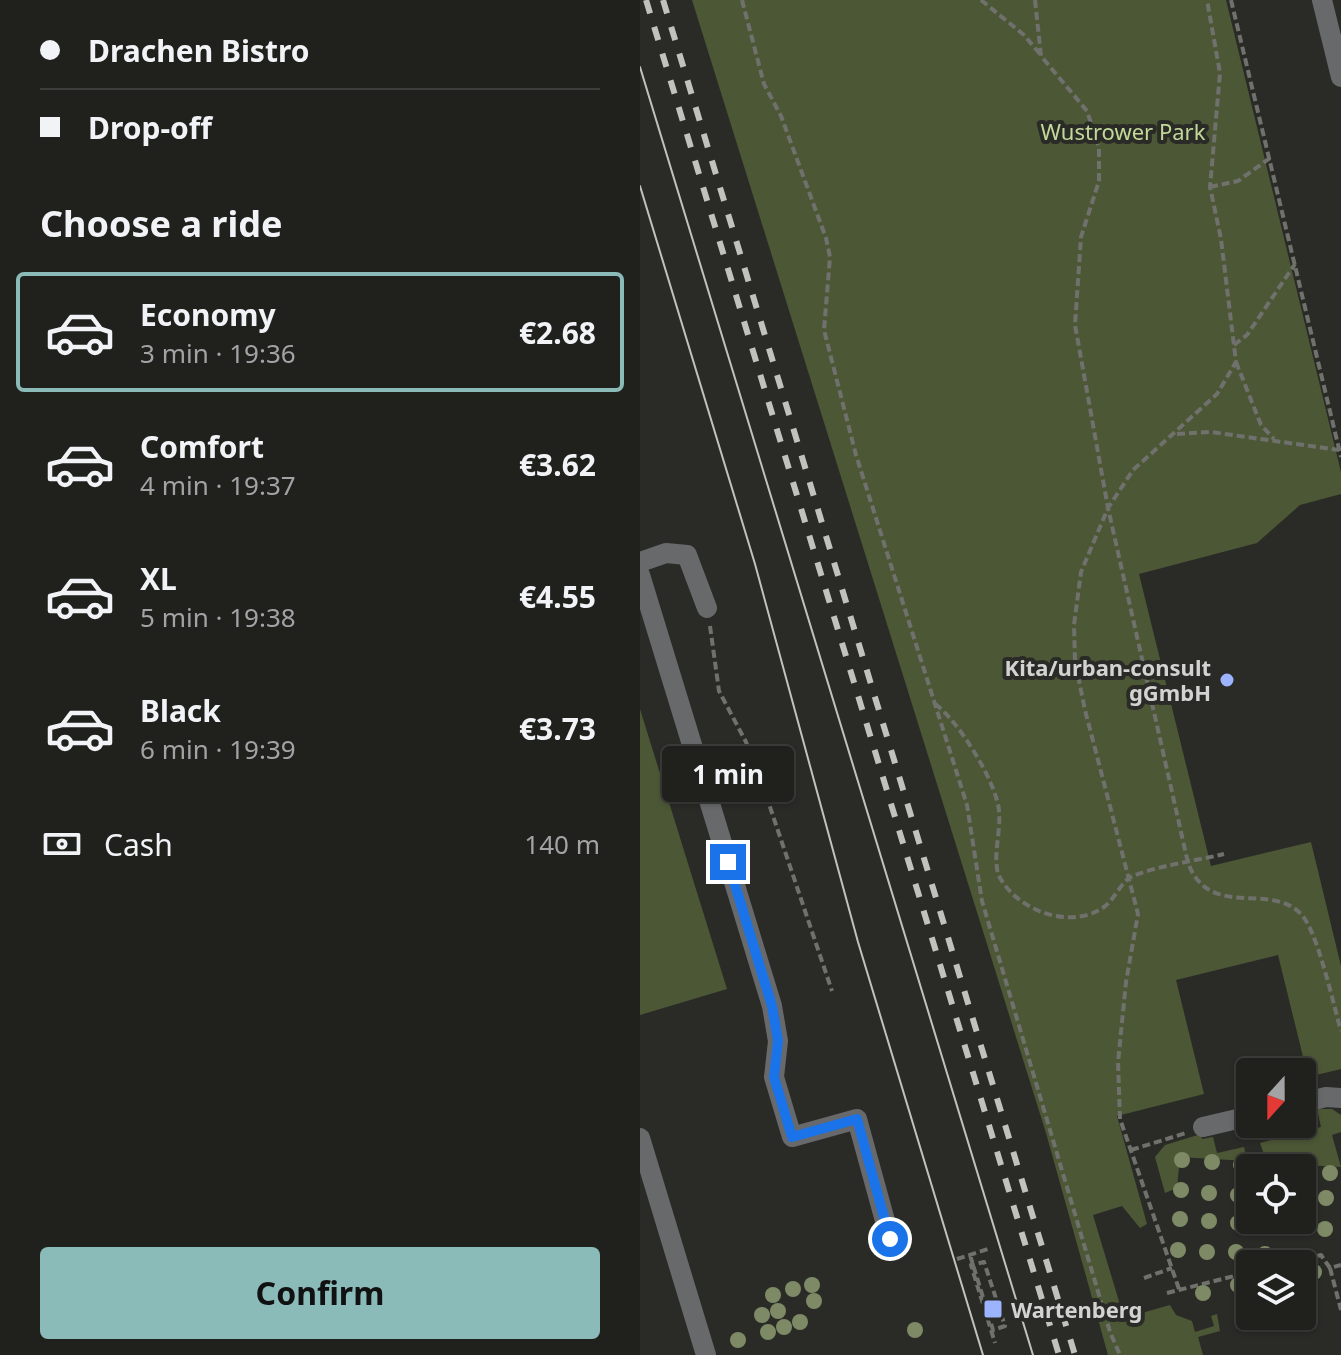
<!DOCTYPE html>
<html lang="en">
<head>
<meta charset="utf-8">
<style>
	body { margin:0; font-family:"Noto Sans",sans-serif; background:#282826; color:#f1f3f6; height:100vh; display:flex; flex-direction:column; font-size:30px; white-space:nowrap }
	* { box-sizing:border-box; margin:0 }
	p { font-size:26px; color:#a2a3a4 }
	.icon { flex:none; width:44px; height:44px; fill:none; stroke:currentColor; stroke-width:2; stroke-linecap:round; stroke-linejoin:round }
	.map { position:relative; flex:1; overflow:hidden }
	.sheet { display:flex; flex-direction:column; background:#20201d; width:640px }
	.sheet>* { flex:none }
	.banner { display:grid; align-content:center; height:176px; padding:0 40px; background:#20201d }
	.needle { width:52px; rotate:201deg }
	.fabs { position:absolute; left:596px; top:1058px; display:grid; gap:16px }
	.fabs a { display:grid; place-items:center; width:80px; height:80px; border-radius:8px; background:#20201d; box-shadow:0 2px 6px #0004,0 0 0 2px #3d3e3b; font-size:40px }
	.end { position:absolute; width:36px; height:36px; margin:-18px; border:10px solid #1a73e8; background:#fff; box-shadow:0 0 0 4px #fff }
	.from { border-radius:50% }
	.bubble { position:absolute; height:56px; border-radius:8px; background:#20201d; box-shadow:0 2px 6px #0004,0 0 0 2px #3d3e3b; font-size:26px; font-weight:700; line-height:56px; text-align:center }
	.banner b { display:flex; align-items:center; gap:28px; height:76px; font-size:30px }
	.banner b+b { border-top:2px solid #3d3e3b }
	.banner i { width:20px; height:20px; background:#f1f3f6 }
	ul { padding:0; list-style:none }
	li { display:flex; align-items:center; gap:24px; height:120px; margin:0 16px 12px; padding:0 24px; border:4px solid transparent; border-radius:8px }
	li div { flex:1 }
	li b { display:block; font-size:30px }
	li em { font-style:normal; font-weight:700 }
	li.active { border-color:#8bbbb9 }
	li>.icon { width:72px; height:72px; stroke-width:1.5 }
	h2 { padding:0 40px; font-size:36px; line-height:96px }
	.pay { display:flex; align-items:center; gap:20px; height:88px; padding:0 40px; font-size:30px }
	.pay p { margin-inline-start:auto }
	.primary-button { display:flex; gap:16px; margin-top:auto; padding:16px 40px }
	.primary-button a { flex:1; height:92px; border-radius:8px; background:#8bbbb9; color:#111; font-size:32px; font-weight:700; line-height:92px; text-align:center }
	main { display:flex; flex:1; min-height:0 }
	.map>svg:first-child { display:block }
	.green { fill:#4c5736 }
	.lines { fill:none; stroke-linecap:round; stroke-linejoin:round }
	.path { stroke:#70716d; stroke-width:4; stroke-dasharray:8 4; stroke-linecap:butt }
	.minor { stroke:#68696b; stroke-width:20 }
	.tram { stroke:#c1c2be; stroke-width:2 }
	.rail { stroke:#c1c2be; stroke-width:6; stroke-dasharray:14 14; stroke-linecap:butt }
	.tree { fill:#7e8a66 }
	.route { stroke:#1a73e8; stroke-width:10 }
	.poi-dot { fill:#9cb4fd; stroke:#2a2b27; stroke-width:3 }
	.labels { text-anchor:middle; dominant-baseline:central; stroke-width:8; stroke-linejoin:round; paint-order:stroke }
	.park-label { font-size:22px; fill:#c2d899; stroke:#2a2b27 }
	.poi-label { font-size:22px; font-weight:bold; fill:#d3d4d1; stroke:#2a2b27; text-anchor:end }
</style>
</head>
<body>
<main>
<section class="sheet">
<div class="banner">
<b><i class="from"></i>Drachen Bistro</b>
<b><i></i>Drop-off</b>
</div>
<h2>Choose a ride</h2>
<ul>
<li class="active"><svg class="icon" aria-label="car" viewBox="0 0 24 24"><path d="M5 17H2v-5l4-1 3-4h7l3 4 3 1v5h-3M9 17h6M6 11h13"/><circle cx="7" cy="17" r="2"/><circle cx="17" cy="17" r="2"/></svg><div><b>Economy</b><p>3 min · 19:36</p></div><em>€2.68</em></li>
<li><svg class="icon" aria-label="car" viewBox="0 0 24 24"><path d="M5 17H2v-5l4-1 3-4h7l3 4 3 1v5h-3M9 17h6M6 11h13"/><circle cx="7" cy="17" r="2"/><circle cx="17" cy="17" r="2"/></svg><div><b>Comfort</b><p>4 min · 19:37</p></div><em>€3.62</em></li>
<li><svg class="icon" aria-label="car" viewBox="0 0 24 24"><path d="M5 17H2v-5l4-1 3-4h7l3 4 3 1v5h-3M9 17h6M6 11h13"/><circle cx="7" cy="17" r="2"/><circle cx="17" cy="17" r="2"/></svg><div><b>XL</b><p>5 min · 19:38</p></div><em>€4.55</em></li>
<li><svg class="icon" aria-label="car" viewBox="0 0 24 24"><path d="M5 17H2v-5l4-1 3-4h7l3 4 3 1v5h-3M9 17h6M6 11h13"/><circle cx="7" cy="17" r="2"/><circle cx="17" cy="17" r="2"/></svg><div><b>Black</b><p>6 min · 19:39</p></div><em>€3.73</em></li>
</ul>
<div class="pay"><svg class="icon" aria-label="cash" viewBox="0 0 24 24"><path d="M3 7h18v10H3z"/><circle cx="12" cy="12" r="2"/></svg>Cash<p>140 m</p></div>
<div class="primary-button"><a>Confirm</a></div>
</section>
<div class="map">
<svg width="701" height="1355" viewBox="0 0 701 1355">
	<rect width="100%" height="100%" fill="#2a2b27"/>
	<path class="green" d="M52,0H586L701,472V494L660,505L617,543L499,574L571,866L671,842L701,966V1069L668,1077L638,955L536,980L564,1094L477,1116L507,1224L500,1228L482,1206L453,1215L484,1318L530,1305L536,1315L552,1321L555,1332L574,1326L571,1316L577,1314L580,1331L558,1337L563,1355H468L406,1133Z
		M0,709L87,989L0,1015Z
		M677,1109H692L701,1115V1132L692,1135L701,1167L627,1163L620,1143L681,1127Z
		M561,1134L562,1139L573,1137L577,1153L604,1147L607,1161L540,1157L537,1188L525,1193L515,1157L525,1145Z"/>
	<g class="lines">
		<path class="path" d="M102,0L124,84L141,116L186,238L190,257L184,330L216,455L327,805L342,901L470,1332L480,1355
			M341,0L384,35L400,54
			M395,0L401,56L447,111L459,148V181L441,237L435,325L468,508L548,863C570,920 628,882 660,913C677,928 694,1007 701,1031
			M591,0L701,457
			M570,187L598,181L630,158
			M594,345L607,335L655,264
			M596,362L621,425L634,439
			M537,434L571,432L699,450
			M70,626L79,691L106,742L129,804L192,991
			M295,704C318,720 357,783 359,811C361,832 353,853 358,874C375,910 430,931 464,907C475,899 482,880 493,876C521,865 555,861 584,854
			M491,1150L546,1133
			M330,1255L353,1330L365,1326L344,1262L331,1265L355,1343
			M317,1259L351,1248
			M642,1264L681,1255L690,1268L701,1265
			M690,1268L701,1310
			M504,1278L532,1268
			M539,1289L480,1119L478,1062L486,982L498,914L445,710L435,661L434,625L441,572L468,508L493,470L577,394L596,362L581,239L570,187L580,73L567,0
			M527,1293L610,1272"/>
		<path class="minor" d="M682,0L701,77
			M0,562L26,553L47,555L67,608
			M0,575L132,1006L138,1041L134,1077L152,1137L217,1119L250,1239
			M662,1103L686,1097L701,1098
			M563,1127L610,1116
			M0,1138L66,1355"/>
		<path class="tram" d="M0,67L393,1355
			M0,186L115,564L218,942L343,1355"/>
		<path class="rail" d="M6,0L419,1355
			M23,0L435,1355"/>
	</g>
	<g class="tree">
		<circle cx="542" cy="1160" r="8"/>
		<circle cx="572" cy="1162" r="8"/>
		<circle cx="601" cy="1165" r="8"/>
		<circle cx="690" cy="1173" r="8"/>
		<circle cx="541" cy="1190" r="8"/>
		<circle cx="569" cy="1193" r="8"/>
		<circle cx="598" cy="1195" r="8"/>
		<circle cx="686" cy="1198" r="8"/>
		<circle cx="540" cy="1219" r="8"/>
		<circle cx="569" cy="1221" r="8"/>
		<circle cx="598" cy="1223" r="8"/>
		<circle cx="685" cy="1229" r="8"/>
		<circle cx="538" cy="1250" r="8"/>
		<circle cx="567" cy="1252" r="8"/>
		<circle cx="596" cy="1252" r="8"/>
		<circle cx="625" cy="1254" r="8"/>
		<circle cx="674" cy="1272" r="8"/>
		<circle cx="172" cy="1285" r="8"/>
		<circle cx="598" cy="1285" r="8"/>
		<circle cx="153" cy="1289" r="8"/>
		<circle cx="563" cy="1293" r="8"/>
		<circle cx="133" cy="1295" r="8"/>
		<circle cx="174" cy="1301" r="8"/>
		<circle cx="138" cy="1311" r="8"/>
		<circle cx="122" cy="1315" r="8"/>
		<circle cx="160" cy="1322" r="8"/>
		<circle cx="144" cy="1327" r="8"/>
		<circle cx="275" cy="1330" r="8"/>
		<circle cx="128" cy="1332" r="8"/>
		<circle cx="98" cy="1340" r="8"/>
	</g>
	<g class="lines">
		<path class="route" d="M88,862L132,1006L138,1041L134,1077L152,1137L217,1119L250,1239"/>
	</g>
	<g class="poi-dot">
		<circle cx="587" cy="680" r="8"/>
		<rect x="343" y="1299" width="20" height="20" rx="4"/>
	</g>
	<g class="labels">
		<g class="park-label">
			<text x="483" y="131">Wustrower Park</text>
		</g>
		<g class="poi-label">
			<text x="571" y="667">Kita/urban-consult<tspan x="571" dy="25">gGmbH</tspan></text>
			<text x="371" y="1309" text-anchor="start">Wartenberg</text>
		</g>
	</g>
</svg>
<div class="fabs">
<a><svg class="needle" viewBox="-14 -14 28 28"><path d="M0-13l5 13h-10z" fill="#e53935"/><path d="M0 13l5-13h-10z" fill="#a2a3a4"/></svg></a>
<a><svg class="icon" aria-label="locate" viewBox="0 0 24 24"><circle cx="12" cy="12" r="6"/><path d="M12 2v4M12 18v4M2 12h4M18 12h4"/></svg></a>
<a><svg class="icon" aria-label="layers" viewBox="0 0 24 24"><path d="M12 4l9 5-9 5-9-5zM3 14l9 5 9-5"/></svg></a>
</div>
<i class="end from" style="left:250px;top:1239px"></i>
<i class="end" style="left:88px;top:862px"></i>
<div class="bubble" style="left:22px;top:746px;width:132px">1 min</div>
</div>
</main>
</body>
</html>
